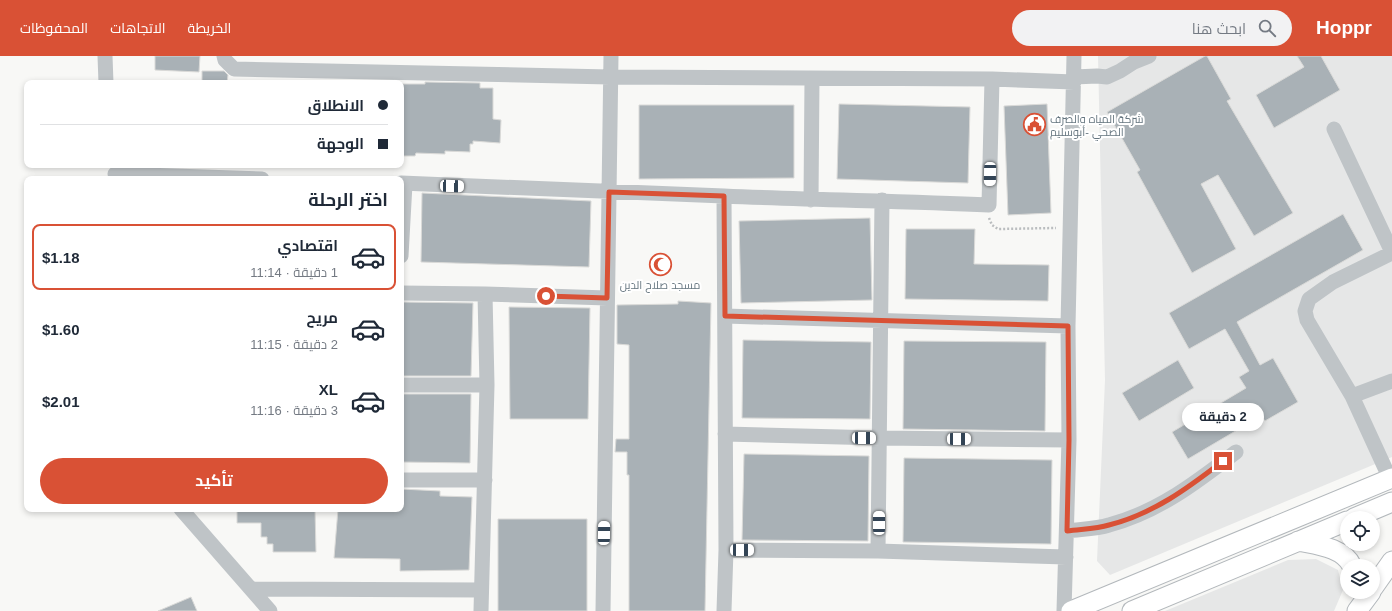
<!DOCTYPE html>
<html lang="ar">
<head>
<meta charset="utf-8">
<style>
	body { margin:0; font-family:Arial,Cairo,sans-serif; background:#f2f2f3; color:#1f2937; direction:rtl; height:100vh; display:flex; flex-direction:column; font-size:15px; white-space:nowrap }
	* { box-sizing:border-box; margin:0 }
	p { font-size:13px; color:#747a83 }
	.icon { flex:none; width:22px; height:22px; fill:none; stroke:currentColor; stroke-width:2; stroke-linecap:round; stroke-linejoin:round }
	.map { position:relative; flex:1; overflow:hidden; direction:ltr }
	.side { position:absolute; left:24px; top:120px; width:380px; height:336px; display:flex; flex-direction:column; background:#fff; border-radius:8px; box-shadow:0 2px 6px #0003; direction:rtl }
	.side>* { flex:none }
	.guide { position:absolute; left:24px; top:24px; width:380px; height:88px; border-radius:8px; box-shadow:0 2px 6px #0003; direction:rtl; display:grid; align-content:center; height:88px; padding:0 16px; background:#fff }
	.tools { position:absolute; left:1340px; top:455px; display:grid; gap:8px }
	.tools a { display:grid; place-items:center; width:40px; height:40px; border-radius:50%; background:#fff; box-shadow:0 2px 6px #0003; font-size:20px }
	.end { position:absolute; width:18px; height:18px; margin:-9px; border:5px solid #d95135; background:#fff; box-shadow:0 0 0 2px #fff }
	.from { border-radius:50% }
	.bubble { position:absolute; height:28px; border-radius:14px; background:#fff; box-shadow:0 2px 6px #0003; font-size:13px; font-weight:700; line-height:28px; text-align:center; direction:rtl }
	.car { position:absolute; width:12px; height:24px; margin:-12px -6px; border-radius:5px; box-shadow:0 0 3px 1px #0007; background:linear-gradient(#fff 24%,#345 0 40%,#fff 0 76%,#345 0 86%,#fff 0) }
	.guide b { display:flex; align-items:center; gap:14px; height:38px; font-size:15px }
	.guide b+b { border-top:1px solid #e0e1e3 }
	.guide i { width:10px; height:10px; background:#1f2937 }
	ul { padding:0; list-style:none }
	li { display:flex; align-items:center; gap:12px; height:66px; margin:0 8px 6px; padding:0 8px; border:2px solid transparent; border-radius:8px }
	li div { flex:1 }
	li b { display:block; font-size:15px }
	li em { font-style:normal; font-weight:700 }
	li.active { border-color:#d95135 }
	li>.icon { width:36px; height:36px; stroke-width:1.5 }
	h2 { padding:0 16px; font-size:18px; line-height:48px }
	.action { display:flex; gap:8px; margin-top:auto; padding:8px 16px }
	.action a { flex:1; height:46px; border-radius:24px; background:#d95135; color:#fff; font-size:16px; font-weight:700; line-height:46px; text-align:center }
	header { display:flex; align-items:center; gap:24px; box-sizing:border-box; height:56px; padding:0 20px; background:#d95135; color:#fff }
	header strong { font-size:19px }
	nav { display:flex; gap:22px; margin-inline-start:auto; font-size:14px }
	.search { width:280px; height:36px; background:#f2f2f3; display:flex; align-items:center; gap:10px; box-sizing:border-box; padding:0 14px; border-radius:22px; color:#747a83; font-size:15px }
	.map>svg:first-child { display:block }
	.built { fill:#e6e7e7 }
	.building { fill:#a9b1b6; stroke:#dadad8 }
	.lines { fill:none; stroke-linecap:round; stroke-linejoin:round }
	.major-casing { stroke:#b3b8bc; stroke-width:21 }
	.path { stroke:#babdbf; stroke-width:2.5; stroke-dasharray:2 2; stroke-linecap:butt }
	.minor { stroke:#bfc4c7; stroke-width:15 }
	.major { stroke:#fff; stroke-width:19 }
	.route { stroke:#d95135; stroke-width:5 }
	.labels { text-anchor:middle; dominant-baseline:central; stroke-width:4; stroke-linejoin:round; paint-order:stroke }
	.poi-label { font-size:11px; fill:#65757f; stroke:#fff; text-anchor:start }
</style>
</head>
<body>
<header>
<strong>Hoppr</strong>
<div class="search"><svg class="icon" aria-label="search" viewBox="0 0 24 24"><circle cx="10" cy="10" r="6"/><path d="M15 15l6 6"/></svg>ابحث هنا</div>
<nav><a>الخريطة</a><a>الاتجاهات</a><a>المحفوظات</a></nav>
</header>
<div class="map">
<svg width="1392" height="555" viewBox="0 0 1392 555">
	<rect width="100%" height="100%" fill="#f8f8f6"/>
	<path class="built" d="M1098,0H1392V401L1110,519L1097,505L1105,324Z
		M1316,503L1338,514L1343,534L1334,555H1165L1288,504Z"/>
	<path class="building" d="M155,0H200L199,16L155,14Z
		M1205,0H1207L1231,43L1227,45L1293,157L1254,180L1218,119L1201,128L1236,193L1192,217L1137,116L1140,114L1107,56Z
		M1297,0H1321L1340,34L1274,72L1256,39L1304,11Z
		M202,15H224L228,19L227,27H202Z
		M425,26L480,27V32H493V63L501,64L500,87L473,85V88H470V96L445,95V98L416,97L415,100H401V28H425Z
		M839,48L970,51L968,127L837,123Z
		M1047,48L1051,157L1008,159L1004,50Z
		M639,49H794V122L639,123Z
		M422,137L591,145L589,211L421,206Z
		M1343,158L1363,194L1237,266L1260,309L1273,302L1298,346L1265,365L1261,360L1188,403L1172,376L1246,332L1239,321L1249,315L1225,273L1189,293L1169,257Z
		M870,162L872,244L741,247L739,165Z
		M906,173H975L974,208L1049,209L1048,245L905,243Z
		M678,245L711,247L705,555H629V419H627V396H615L616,383H629V289L617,288V249L678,248Z
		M401,246L473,247L471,320H401Z
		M509,251L590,252L588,363H510Z
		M743,284L871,286L870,363L742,362Z
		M904,285L1046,286L1045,375L903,373Z
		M1178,304L1194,332L1139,365L1122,337Z
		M401,338H471L470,407L401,406Z
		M744,398L869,400L868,485L742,484Z
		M904,402L1052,404L1051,488L903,486Z
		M401,433L440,435V440L472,441L469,514L400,515V503L334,502L338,453H401Z
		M237,453H315L316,496H273V488H267V481H261V467H237Z
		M498,463H587V555H498Z
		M191,541L197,555H158Z"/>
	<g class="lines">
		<defs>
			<path id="major" d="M1354,462L1392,446
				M1298,485C1316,489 1343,491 1352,510
				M1373,532L1392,505
				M1071,555L1392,422
				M1132,555L1347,465
				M1357,555L1371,536"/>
		</defs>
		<use href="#major" class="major-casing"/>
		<path class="path" d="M989,162L992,169L998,173L1056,172"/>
		<path class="minor" d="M105,0L106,27
			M224,0L225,4L234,13L610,21L992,23L1074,26
			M1074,21L1097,20L1107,21L1120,15L1134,6L1149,0
			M1334,73L1392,196
			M115,118L262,123
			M401,127L724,140L726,494L724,555
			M724,140C812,144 901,145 989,149L992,23
			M811,144L812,23
			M401,200L405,128
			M401,237L485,238L607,242
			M725,260L1068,270
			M401,329H487
			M1352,340L1392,325
			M725,378L880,382L1069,384
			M1390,423L1352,340L1307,264L1305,255L1309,243L1333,226L1392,197
			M401,424H485
			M181,453L270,555
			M1067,475C1081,473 1096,473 1109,469C1158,456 1197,426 1236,396
			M726,494L878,495L1066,501
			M878,495L882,144
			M252,533L481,534
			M481,555L487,329L485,238
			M603,555L611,0
			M1064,555L1069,384L1068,270L1074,0"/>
		<use href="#major" class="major"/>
	</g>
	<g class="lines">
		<path class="route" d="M546,240L607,242L609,136L724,140L725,260L1068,270L1069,384L1067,475C1081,473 1096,473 1109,469C1153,458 1188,432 1223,405"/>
	</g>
	<defs>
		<symbol id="civic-ring" viewBox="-11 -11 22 22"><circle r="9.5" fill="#fff" stroke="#d95135" stroke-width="1.5"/><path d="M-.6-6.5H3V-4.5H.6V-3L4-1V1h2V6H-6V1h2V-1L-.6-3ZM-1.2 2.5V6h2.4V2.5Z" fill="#d95135"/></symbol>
		<symbol id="mosque-ring" viewBox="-11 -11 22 22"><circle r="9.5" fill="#fff" stroke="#d95135" stroke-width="1.5"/><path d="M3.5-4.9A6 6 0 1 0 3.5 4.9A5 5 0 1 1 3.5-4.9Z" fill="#d95135"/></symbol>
	</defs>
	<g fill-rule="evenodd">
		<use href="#civic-ring" x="1022" y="56" width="25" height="25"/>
		<use href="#mosque-ring" x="648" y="196" width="25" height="25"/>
	</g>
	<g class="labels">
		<g class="poi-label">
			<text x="1050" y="63">شركة المياه والصرف<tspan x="1050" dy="13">الصحي -أبوسليم</tspan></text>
			<text x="660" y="229" text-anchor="middle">مسجد صلاح الدين</text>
		</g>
	</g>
</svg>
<div class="tools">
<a><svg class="icon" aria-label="locate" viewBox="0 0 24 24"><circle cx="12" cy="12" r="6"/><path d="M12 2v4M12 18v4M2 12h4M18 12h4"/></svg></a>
<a><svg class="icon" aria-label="layers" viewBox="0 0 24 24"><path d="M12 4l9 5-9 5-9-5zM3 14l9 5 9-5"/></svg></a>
</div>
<i class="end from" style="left:546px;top:240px"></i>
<i class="end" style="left:1223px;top:405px"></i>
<div class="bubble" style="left:1182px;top:347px;width:82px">2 دقيقة</div>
<i class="car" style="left:990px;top:118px;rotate:181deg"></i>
<i class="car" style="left:452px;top:130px;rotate:92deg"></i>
<i class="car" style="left:864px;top:382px;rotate:91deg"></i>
<i class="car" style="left:959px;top:383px;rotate:90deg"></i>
<i class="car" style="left:879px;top:467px;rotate:0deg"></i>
<i class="car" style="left:604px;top:477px;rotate:1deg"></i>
<i class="car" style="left:742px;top:494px;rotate:90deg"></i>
<div class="guide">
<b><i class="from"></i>الانطلاق</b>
<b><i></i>الوجهة</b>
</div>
<section class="side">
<h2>اختر الرحلة</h2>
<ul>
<li class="active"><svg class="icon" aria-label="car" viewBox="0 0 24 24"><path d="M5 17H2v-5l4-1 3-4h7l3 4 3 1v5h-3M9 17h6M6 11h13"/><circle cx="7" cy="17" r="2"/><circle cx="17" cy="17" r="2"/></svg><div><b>اقتصادي</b><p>1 دقيقة · 11:14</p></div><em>$1.18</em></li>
<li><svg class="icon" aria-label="car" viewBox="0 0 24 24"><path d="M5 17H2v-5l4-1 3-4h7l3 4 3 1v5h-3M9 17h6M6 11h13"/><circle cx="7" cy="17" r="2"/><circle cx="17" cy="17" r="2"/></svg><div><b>مريح</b><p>2 دقيقة · 11:15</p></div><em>$1.60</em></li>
<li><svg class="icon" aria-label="car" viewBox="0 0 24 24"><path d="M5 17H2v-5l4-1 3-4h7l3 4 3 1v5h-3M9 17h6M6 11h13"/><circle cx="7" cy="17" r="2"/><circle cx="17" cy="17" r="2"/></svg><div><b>XL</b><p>3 دقيقة · 11:16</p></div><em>$2.01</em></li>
</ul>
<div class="action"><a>تأكيد</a></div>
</section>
</div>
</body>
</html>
